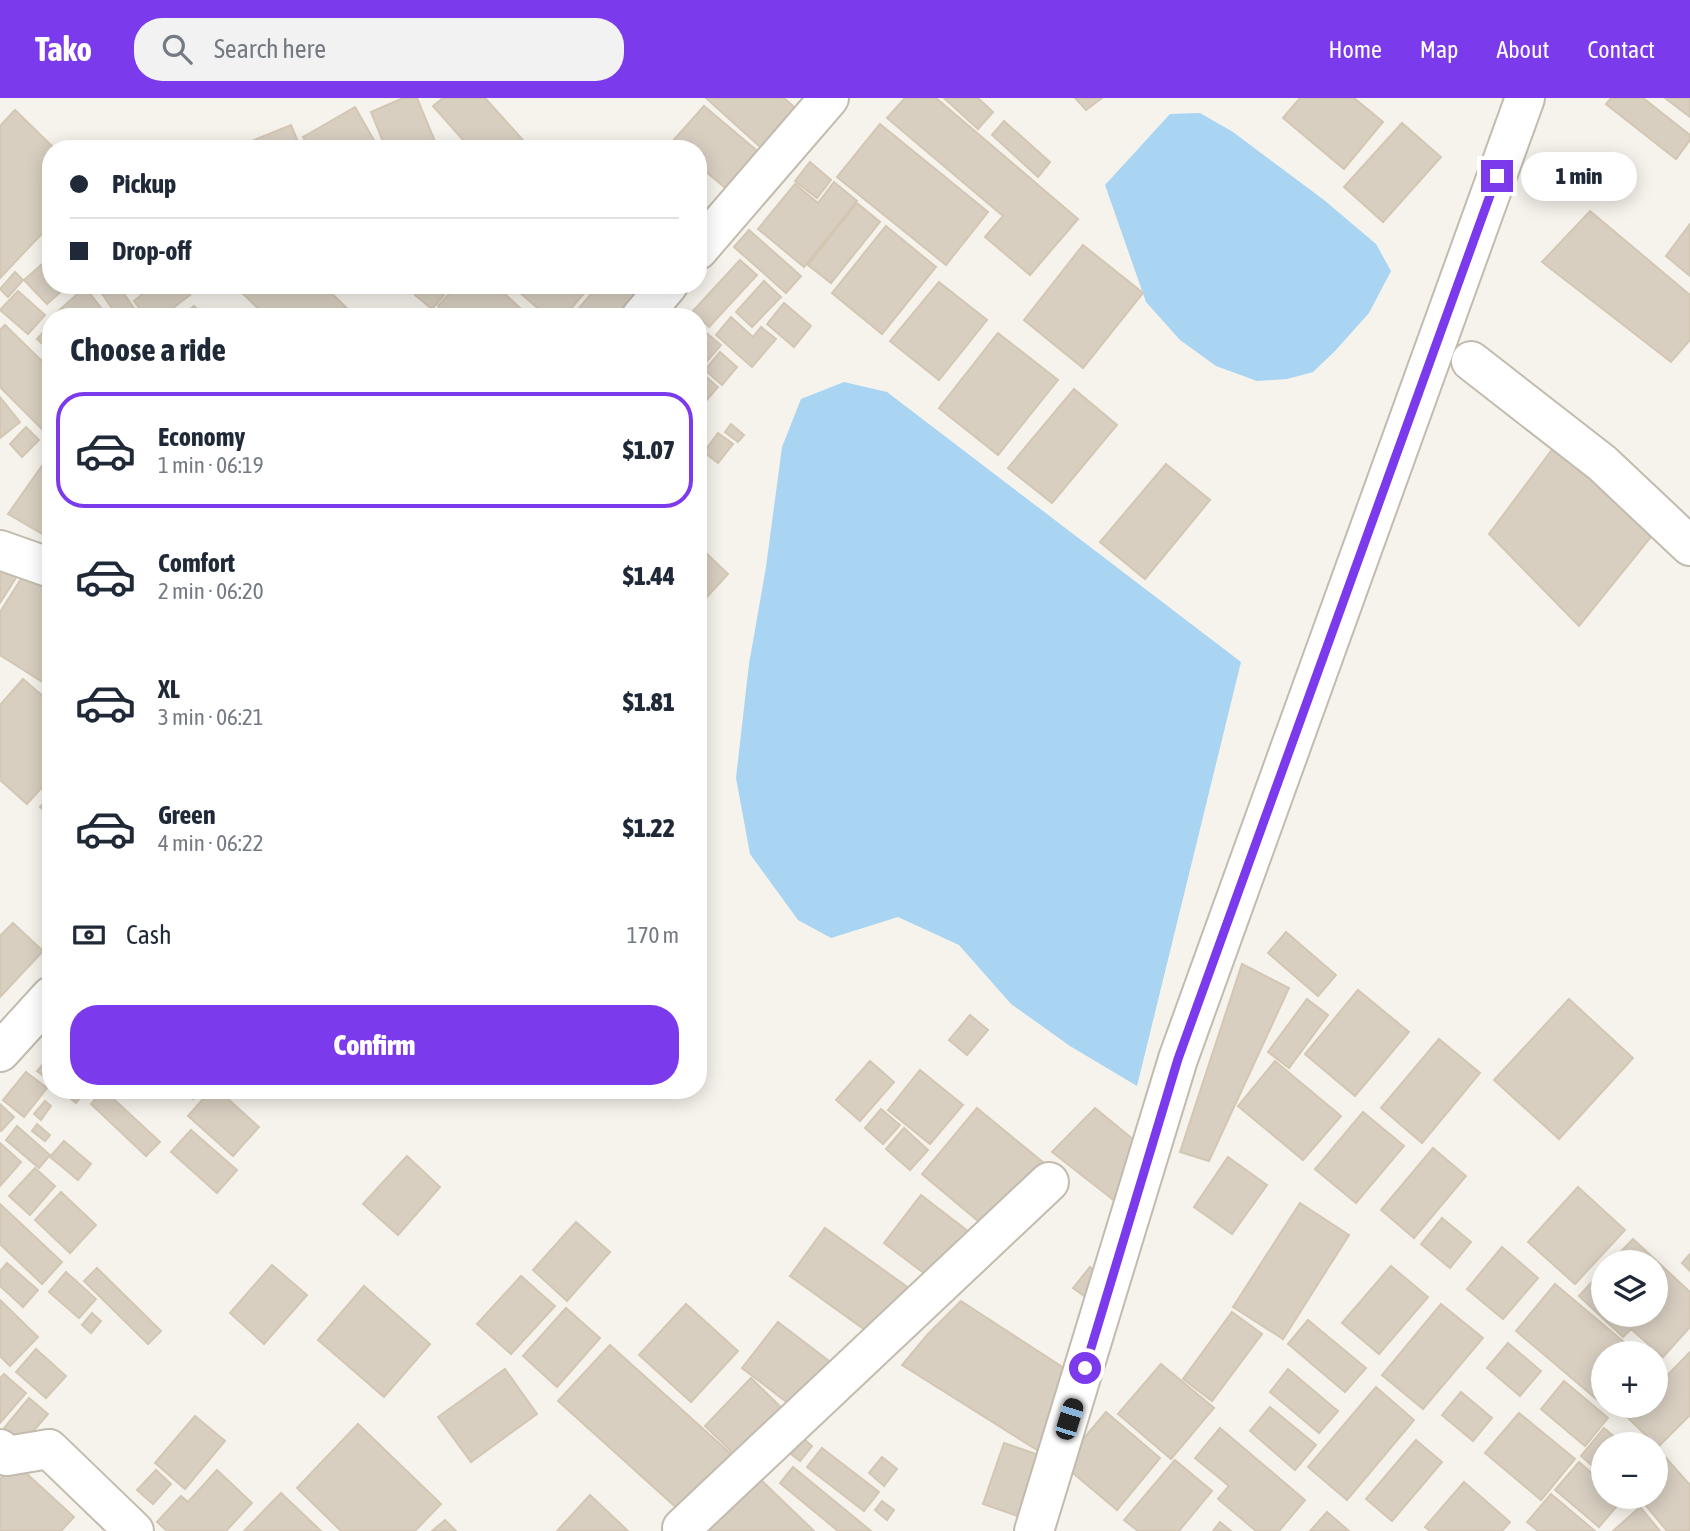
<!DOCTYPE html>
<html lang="en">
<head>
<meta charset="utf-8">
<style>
	body { margin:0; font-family:"Asap Condensed",sans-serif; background:#f2f2f3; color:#1f2937; height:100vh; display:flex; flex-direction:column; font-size:26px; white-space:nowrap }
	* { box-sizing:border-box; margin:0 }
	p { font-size:23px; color:#747a83 }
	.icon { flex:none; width:38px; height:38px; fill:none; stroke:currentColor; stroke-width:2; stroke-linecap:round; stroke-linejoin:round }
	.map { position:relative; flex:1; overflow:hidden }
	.details { position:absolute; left:42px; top:210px; width:665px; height:791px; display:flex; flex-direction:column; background:#fff; border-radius:28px; box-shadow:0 4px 18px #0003 }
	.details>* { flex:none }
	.hud { position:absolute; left:42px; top:42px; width:665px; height:154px; border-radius:28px; box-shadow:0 4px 18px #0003; display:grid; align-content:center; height:154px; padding:0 28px; background:#fff }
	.tools { position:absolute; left:1591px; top:1152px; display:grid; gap:14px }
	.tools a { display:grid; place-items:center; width:77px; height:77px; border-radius:50%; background:#fff; box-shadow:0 4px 18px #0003; font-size:35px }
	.end { position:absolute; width:32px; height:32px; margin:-16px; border:9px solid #7c3aed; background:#fff; box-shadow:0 0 0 4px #fff }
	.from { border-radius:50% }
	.bubble { position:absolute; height:49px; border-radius:24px; background:#fff; box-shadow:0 4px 18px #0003; font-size:23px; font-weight:800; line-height:49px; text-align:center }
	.car { position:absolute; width:21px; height:42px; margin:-21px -10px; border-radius:9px; box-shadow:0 0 5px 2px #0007; background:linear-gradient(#222 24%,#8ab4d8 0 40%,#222 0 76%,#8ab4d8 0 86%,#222 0) }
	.hud b { display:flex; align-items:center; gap:24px; height:66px; font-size:26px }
	.hud b+b { border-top:2px solid #e0e1e3 }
	.hud i { width:18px; height:18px; background:#1f2937 }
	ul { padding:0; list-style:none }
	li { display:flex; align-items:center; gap:21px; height:116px; margin:0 14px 10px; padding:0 14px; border:4px solid transparent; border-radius:28px }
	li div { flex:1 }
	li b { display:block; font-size:26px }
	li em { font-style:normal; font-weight:800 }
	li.on { border-color:#7c3aed }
	li>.icon { width:63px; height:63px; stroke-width:1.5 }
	h2 { padding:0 28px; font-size:32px; line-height:84px }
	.pay { display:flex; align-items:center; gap:18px; height:77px; padding:0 28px; font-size:26px }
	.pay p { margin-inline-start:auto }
	.primary-button { display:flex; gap:14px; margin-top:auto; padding:14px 28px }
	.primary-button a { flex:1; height:80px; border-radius:28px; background:#7c3aed; color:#fff; font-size:28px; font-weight:800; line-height:80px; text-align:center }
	header { display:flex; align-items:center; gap:42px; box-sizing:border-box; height:98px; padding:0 35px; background:#7c3aed; color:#fff }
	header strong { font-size:33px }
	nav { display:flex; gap:38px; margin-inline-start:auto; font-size:24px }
	.search { width:490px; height:63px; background:#f2f2f3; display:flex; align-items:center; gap:18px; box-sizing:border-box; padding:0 24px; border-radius:28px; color:#747a83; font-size:26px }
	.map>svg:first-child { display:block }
	.water { fill:#a9d4f2 }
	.building { fill:#d8cfc1; stroke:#d3c7b4; stroke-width:2 }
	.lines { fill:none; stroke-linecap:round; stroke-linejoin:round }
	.minor-casing { stroke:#c2bbae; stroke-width:42 }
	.tertiary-casing { stroke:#c2bbae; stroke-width:42 }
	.minor { stroke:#fff; stroke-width:38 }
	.tertiary { stroke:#fff; stroke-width:38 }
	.route { stroke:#7c3aed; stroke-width:9 }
</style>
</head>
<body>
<header>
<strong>Tako</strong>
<div class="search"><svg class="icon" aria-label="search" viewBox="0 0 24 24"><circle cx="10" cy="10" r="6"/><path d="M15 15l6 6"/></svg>Search here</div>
<nav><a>Home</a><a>Map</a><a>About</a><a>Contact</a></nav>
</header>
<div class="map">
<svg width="1690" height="1433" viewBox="0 0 1690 1433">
	<rect width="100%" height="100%" fill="#f6f3ec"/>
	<path class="water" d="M1200,15L1233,34L1324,102L1376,146L1391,173L1369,215L1335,253L1313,274L1287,281L1257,283L1216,268L1180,242L1146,204L1105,87L1170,16Z
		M844,284L887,294L1241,564L1137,988L1070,948L1011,906L959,847L898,819L831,840L798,822L750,756L736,680L749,566L766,469L782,349L801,301Z"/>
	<path class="building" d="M403,0H417L434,41L411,51H386L371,14Z
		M443,0H485L530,50L471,51L433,8Z
		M706,0H784L802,16L767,55Z
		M905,0H936L1078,121L1030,177L985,139L1003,118L887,20Z
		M944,0H978L993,14L978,31Z
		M1075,0H1102L1086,12Z
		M1300,0H1354L1383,24L1344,71L1283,20Z
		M1611,0H1643L1690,37V42L1676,61L1606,6Z
		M1665,0H1690V19Z
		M704,8L767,61L735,98L698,67V51H680L672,44Z
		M355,9L379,51H310L303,39Z
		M15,12L55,51H51V126L0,180V28Z
		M1004,23L1050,64L1038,79L992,37Z
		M1402,25L1441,59L1383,124L1344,89Z
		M880,26L988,114L946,167L837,79Z
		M291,27L301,51H235V50Z
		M635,43L644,51H629Z
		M810,64L831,82L817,100L795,83Z
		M834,84L857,103L804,169L758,131L795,86L818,105Z
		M698,96L706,102L698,112Z
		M857,105L880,124L831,185L808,167Z
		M1590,113L1690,197V242L1671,264L1542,164Z
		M1690,126V178L1666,158Z
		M886,128L936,169L882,236L832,195Z
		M749,132L801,178L786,195L734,149Z
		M1083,147L1143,195L1083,270L1024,222Z
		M49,160L51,162V187H68L47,206L24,182Z
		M740,162L757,177L709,229L693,213Z
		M15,174L23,182L8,199L0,191Z
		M764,183L781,199L752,229L736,214Z
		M939,184L987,222L939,282L890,243Z
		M96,187H118L140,219H118Z
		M154,187H182L190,197L161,219H146L134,203Z
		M242,187H323L355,218L267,219L238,191Z
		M422,187H432L444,197L432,211L415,197Z
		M457,187H495L530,219H450L438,208Z
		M511,187H591L564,219H548Z
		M599,187H639L645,192L622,219H588L578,211Z
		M85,189L108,219H52Z
		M18,193L45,217L28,236L0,212Z
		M784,205L811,228L794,249L767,226Z
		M194,208L205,219H182Z
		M434,210L443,219H427Z
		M731,219L753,239L761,229L776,241L752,269L716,237Z
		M5,227L51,272V327L45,334L0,289V232Z
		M698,228L721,247L702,269L698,266Z
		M48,229L51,232V254L37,241Z
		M998,235L1058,282L998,357L939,310Z
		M720,254L737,269L722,287L705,272Z
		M698,272L718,289L704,305L698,300Z
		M1074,291L1117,327L1052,405L1008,370Z
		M0,299L20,324L0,340Z
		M731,326L744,337L738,344L725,334Z
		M26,329L39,342L22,359L10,346Z
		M718,335L733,346L718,365L704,354Z
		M1560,341L1658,430L1579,528L1489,436Z
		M51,355V441L8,416Z
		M1166,366L1210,402L1145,481L1100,444Z
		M707,456L728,476L704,502L698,496V466Z
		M0,463L19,475L0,505Z
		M24,476L51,491V581L47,587L0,557V514Z
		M23,581L51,605V679L27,706L0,682V607Z
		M51,697V719L40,709Z
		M13,825L43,853L0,899V838Z
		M1286,834L1336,877L1318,898L1268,855Z
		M1242,866L1289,890L1209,1063L1180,1054Z
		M1358,892L1409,934L1355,998L1305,956Z
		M1307,901L1328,917L1289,970L1268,954Z
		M1569,901L1633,960L1559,1041L1494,982Z
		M970,917L988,932L967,957L949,942Z
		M1439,941L1480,975L1422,1045L1381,1010Z
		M51,957V984L37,973Z
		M870,963L894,984L860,1023L836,1002Z
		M1275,963L1341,1018L1303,1062L1238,1008Z
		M920,972L963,1007L930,1046L888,1012Z
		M26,974L47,990L24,1019L3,1002Z
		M60,992H86L76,1005Z
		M104,992L160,1044L146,1058L91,1006Z
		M182,992H199L193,1001Z
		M211,992H218L259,1029L233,1058L188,1018Z
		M45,1003L51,1008L41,1022L34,1016Z
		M0,1006L14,1019L1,1033L0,1032Z
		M977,1010L1045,1066L990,1133L922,1076Z
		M1095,1010L1151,1056L1134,1118L1052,1054Z
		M881,1011L900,1027L883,1046L865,1030Z
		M1363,1014L1404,1048L1356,1105L1315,1071Z
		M37,1026L50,1037L45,1043L32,1033Z
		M17,1028L50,1057L39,1070L6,1042Z
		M904,1030L928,1052L910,1072L886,1051Z
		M191,1032L237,1072L217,1095L171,1054Z
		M64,1043L91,1066L78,1082L50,1059Z
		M0,1045L21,1064L0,1088Z
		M1433,1050L1466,1078L1414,1140L1381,1112Z
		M407,1058L440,1089L398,1137L363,1106Z
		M1228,1059L1267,1087L1232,1136L1194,1109Z
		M35,1070L55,1088L30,1117L9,1098Z
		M1578,1089L1625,1132L1575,1186L1528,1144Z
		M61,1094L96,1127L70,1155L35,1122Z
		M921,1097L969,1134L933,1182L884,1145Z
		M1300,1105L1349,1137L1283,1241L1233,1209Z
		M0,1106L62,1164L42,1186L0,1146Z
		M1442,1120L1471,1144L1450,1170L1421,1146Z
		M576,1124L610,1154L567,1203L533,1172Z
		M825,1130L913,1193L879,1242L790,1178Z
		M1633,1141L1690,1194V1229L1663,1259L1631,1231L1623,1239L1579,1198L1603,1172V1216H1656V1164H1611Z
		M1502,1149L1538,1180L1503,1221L1467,1191Z
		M1690,1156V1173L1682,1165Z
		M7,1165L38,1192L23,1209L0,1188V1173Z
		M272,1167L307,1197L264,1246L230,1215Z
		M1391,1168L1428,1199L1379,1256L1342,1225Z
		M1090,1169L1120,1192L1105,1213L1073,1190Z
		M97,1170L161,1233L148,1246L84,1183Z
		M66,1174L96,1201L79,1220L49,1194Z
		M521,1178L555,1208L511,1256L477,1226Z
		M1555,1186L1637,1255H1603V1303L1601,1305L1516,1233Z
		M364,1188L430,1246L384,1299L318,1242Z
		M0,1202L38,1239L10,1268L0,1258Z
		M961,1203L1070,1274L1045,1357L902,1267L928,1236Z
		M686,1206L738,1253L691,1304L639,1257Z
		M1441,1206L1483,1240L1423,1311L1382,1277Z
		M566,1210L600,1240L557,1289L523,1258Z
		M1232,1214L1262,1236L1212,1303L1183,1281Z
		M92,1215L101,1223L91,1235L82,1227Z
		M1308,1222L1366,1270L1345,1294L1288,1246Z
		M778,1224L850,1279L814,1325L742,1270Z
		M1508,1245L1541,1273L1520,1298L1487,1270Z
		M610,1247L741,1365L689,1421L558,1303Z
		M36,1251L66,1278L46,1300L16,1274Z
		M1690,1254V1317L1658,1349L1626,1318L1637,1307H1656V1289Z
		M1161,1266L1214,1310L1171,1361L1118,1316Z
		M505,1271L537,1316L471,1364L438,1319Z
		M1288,1271L1338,1313L1319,1335L1270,1294Z
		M4,1276L26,1295L0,1325V1280Z
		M751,1280L797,1325L752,1373L705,1328Z
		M1564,1283L1608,1320L1585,1348L1541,1311Z
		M1376,1289L1414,1322L1347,1402L1308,1369Z
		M1461,1294L1492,1320L1473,1343L1442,1317Z
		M29,1300L48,1316L23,1345L4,1330Z
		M1270,1309L1316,1347L1295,1372L1250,1333Z
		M1106,1314L1160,1360L1117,1412L1062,1366Z
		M1519,1315L1575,1361L1541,1402L1485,1355Z
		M195,1318L225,1343L185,1391L155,1365Z
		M358,1326L441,1406L415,1433H341L297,1390Z
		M1220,1330L1305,1402L1279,1433H1256L1218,1401L1229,1388L1195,1360Z
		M1604,1330L1623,1346H1603V1377L1581,1358Z
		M804,1341L812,1348L800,1363L791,1356Z
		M1416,1342L1442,1364L1392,1423L1366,1401Z
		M1004,1345L1042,1358L1020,1419L983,1406Z
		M822,1350L879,1394L864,1413L807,1369Z
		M882,1359L897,1371L884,1388L869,1375Z
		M1666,1360L1690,1387V1433H1667L1638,1398H1656V1369Z
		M1175,1362L1212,1393L1179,1433H1138L1124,1422Z
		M1579,1364L1603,1385V1398H1619L1623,1401L1599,1429L1555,1392Z
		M15,1365L74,1419L61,1433H0V1381Z
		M793,1369L871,1433H838L780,1385Z
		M156,1372L171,1386L153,1406L137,1392Z
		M217,1372L252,1405L226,1433H167L157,1424L181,1398L188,1404Z
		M759,1380L814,1433H710L709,1432Z
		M1464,1384L1510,1424L1502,1433H1430L1425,1429Z
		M281,1395L321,1433H244Z
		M1551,1396L1595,1433H1538L1527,1424Z
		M590,1397L628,1433H557Z
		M882,1403L894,1412L887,1422L875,1412Z
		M1640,1409L1660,1433H1613Z
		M1327,1414L1349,1433H1310Z
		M445,1422L456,1433H432Z
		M1220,1424L1231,1433H1213Z"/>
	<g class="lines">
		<defs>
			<path id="minor" d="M1471,263L1602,365L1690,448
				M0,452L51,470
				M0,1351L7,1358L49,1351L134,1433
				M682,1430L1049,1084
				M1034,1433L1178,961L1525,0"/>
			<path id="tertiary" d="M698,152L829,0
				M641,219L668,187
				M0,954L51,898"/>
		</defs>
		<use href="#minor" class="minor-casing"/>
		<use href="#tertiary" class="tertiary-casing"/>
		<use href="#minor" class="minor"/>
		<use href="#tertiary" class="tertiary"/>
	</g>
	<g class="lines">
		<path class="route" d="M1085,1270L1178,961L1497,78"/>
	</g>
</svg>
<div class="tools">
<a><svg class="icon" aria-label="layers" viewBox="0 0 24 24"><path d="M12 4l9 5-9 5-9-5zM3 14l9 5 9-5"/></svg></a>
<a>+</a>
<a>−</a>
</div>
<i class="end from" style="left:1085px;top:1270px"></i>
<i class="end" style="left:1497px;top:78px"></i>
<div class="bubble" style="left:1521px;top:54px;width:116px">1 min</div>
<i class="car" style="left:1069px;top:1321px;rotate:17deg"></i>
<div class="hud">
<b><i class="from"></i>Pickup</b>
<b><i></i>Drop-off</b>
</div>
<section class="details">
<h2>Choose a ride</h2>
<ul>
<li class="on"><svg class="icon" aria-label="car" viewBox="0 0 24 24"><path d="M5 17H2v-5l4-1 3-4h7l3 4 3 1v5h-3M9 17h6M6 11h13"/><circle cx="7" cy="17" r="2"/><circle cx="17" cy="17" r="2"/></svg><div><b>Economy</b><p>1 min · 06:19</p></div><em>$1.07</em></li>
<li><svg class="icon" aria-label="car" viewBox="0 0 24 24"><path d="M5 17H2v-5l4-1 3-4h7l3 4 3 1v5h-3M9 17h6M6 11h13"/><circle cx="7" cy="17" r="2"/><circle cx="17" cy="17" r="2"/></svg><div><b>Comfort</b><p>2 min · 06:20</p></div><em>$1.44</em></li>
<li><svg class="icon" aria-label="car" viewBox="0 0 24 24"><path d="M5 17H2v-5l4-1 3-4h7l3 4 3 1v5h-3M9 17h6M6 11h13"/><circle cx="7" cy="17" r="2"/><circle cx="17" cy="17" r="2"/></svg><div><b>XL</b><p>3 min · 06:21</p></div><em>$1.81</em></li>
<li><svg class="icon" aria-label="car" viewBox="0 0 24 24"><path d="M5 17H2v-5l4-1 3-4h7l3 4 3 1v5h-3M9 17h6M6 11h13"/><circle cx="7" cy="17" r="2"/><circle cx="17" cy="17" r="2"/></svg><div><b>Green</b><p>4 min · 06:22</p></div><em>$1.22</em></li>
</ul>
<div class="pay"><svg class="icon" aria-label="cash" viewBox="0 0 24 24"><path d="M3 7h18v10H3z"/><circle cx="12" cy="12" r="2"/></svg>Cash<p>170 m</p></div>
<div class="primary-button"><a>Confirm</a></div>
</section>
</div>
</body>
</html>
